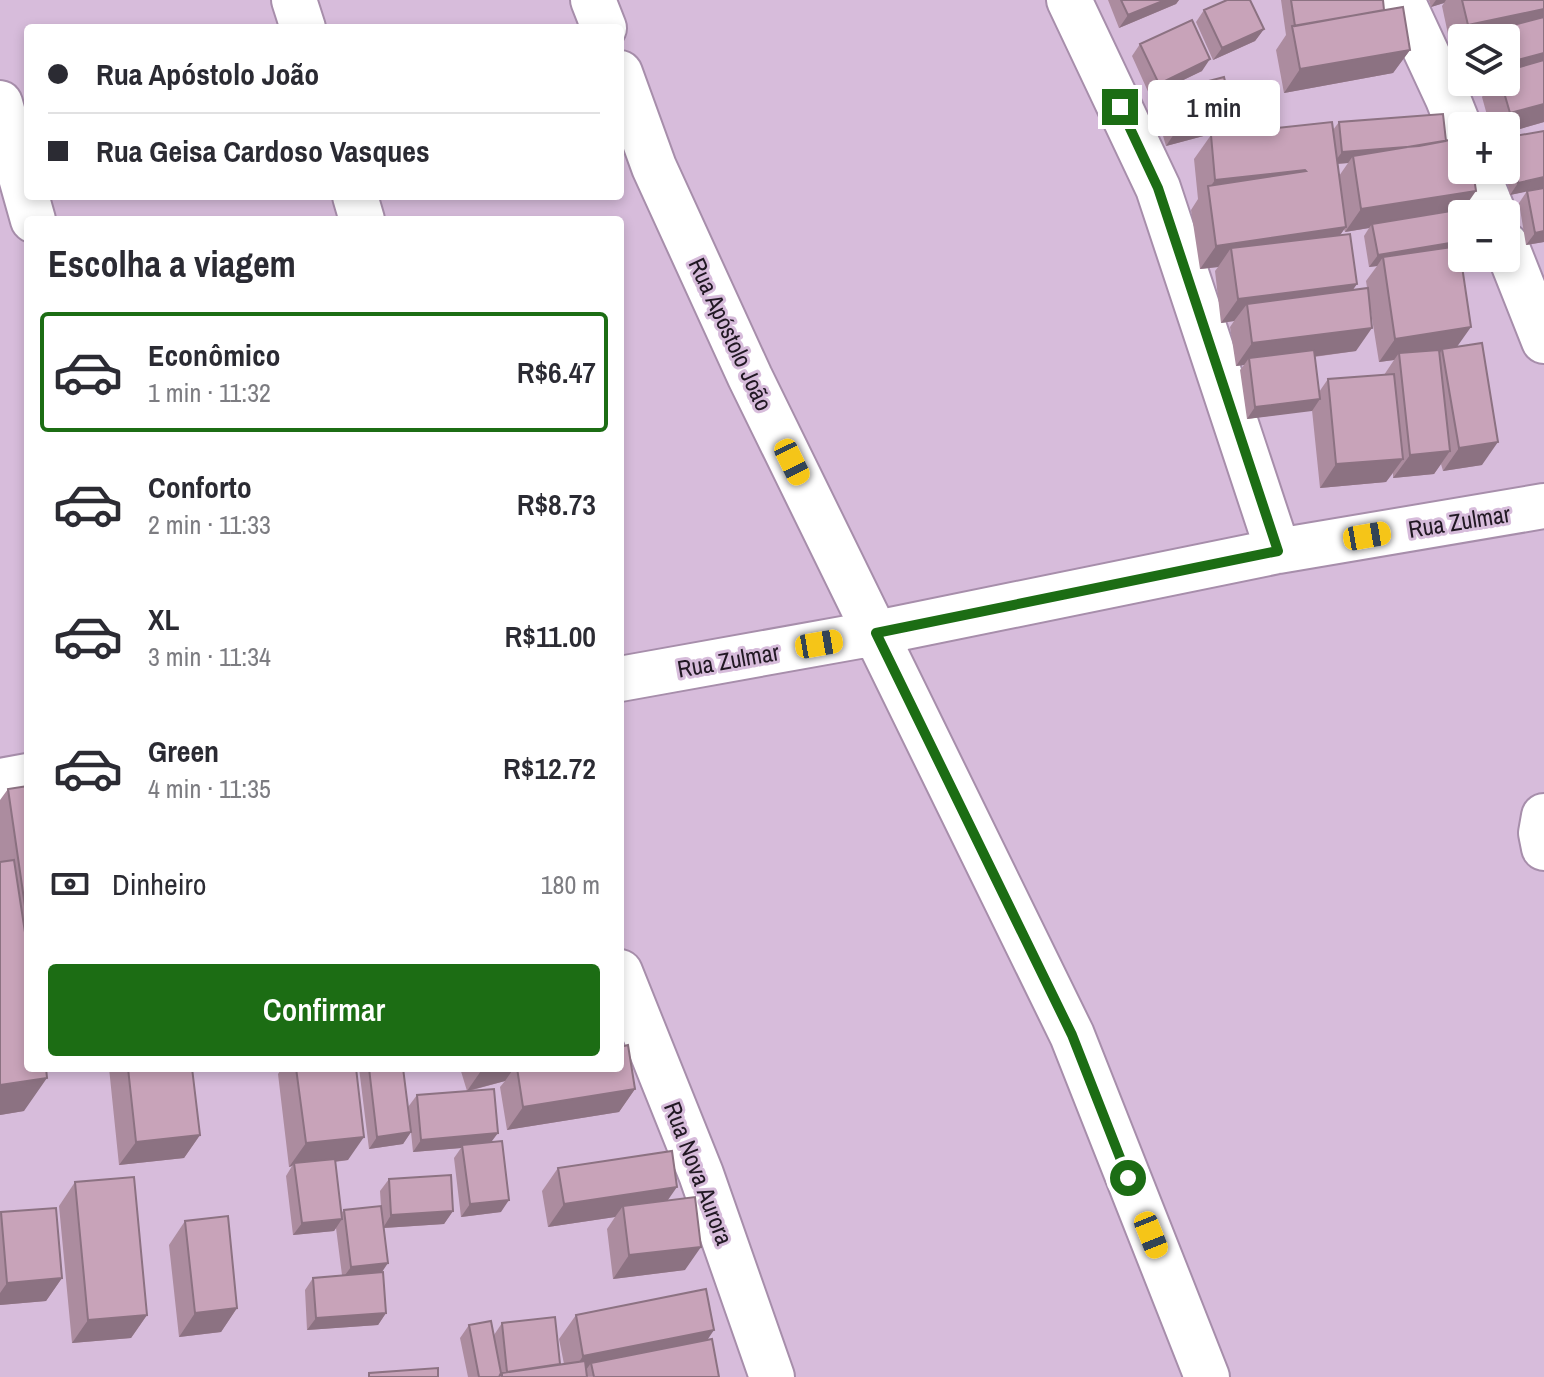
<!DOCTYPE html>
<html lang="pt">
<head>
<meta charset="utf-8">
<style>
	body { margin:0; font-family:"Archivo Narrow",sans-serif; background:#f7f7f7; color:#2b2b33; height:100vh; display:flex; flex-direction:column; font-size:30px; white-space:nowrap }
	* { box-sizing:border-box; margin:0 }
	p { font-size:26px; color:#7c7c81 }
	.icon { flex:none; width:44px; height:44px; fill:none; stroke:currentColor; stroke-width:2; stroke-linecap:round; stroke-linejoin:round }
	.map { position:relative; flex:1; overflow:hidden }
	.sheet { position:absolute; left:24px; top:216px; width:600px; height:856px; display:flex; flex-direction:column; background:#fff; border-radius:8px; box-shadow:0 4px 12px #0003 }
	.sheet>* { flex:none }
	.top-card { position:absolute; left:24px; top:24px; width:600px; height:176px; border-radius:8px; box-shadow:0 4px 12px #0003; display:grid; align-content:center; height:176px; padding:0 24px; background:#fff }
	.tools { position:absolute; left:1448px; top:24px; display:grid; gap:16px }
	.tools a { display:grid; place-items:center; width:72px; height:72px; border-radius:8px; background:#fff; box-shadow:0 4px 12px #0003; font-size:40px }
	.end { position:absolute; width:36px; height:36px; margin:-18px; border:10px solid #1c6d14; background:#fff; box-shadow:0 0 0 4px #fff }
	.from { border-radius:50% }
	.bubble { position:absolute; height:56px; border-radius:8px; background:#fff; box-shadow:0 4px 12px #0003; font-size:26px; font-weight:600; line-height:56px; text-align:center }
	.car { position:absolute; width:24px; height:48px; margin:-24px -12px; border-radius:10px; box-shadow:0 0 6px 2px #0007; background:linear-gradient(#f5c518 24%,#345 0 40%,#f5c518 0 76%,#345 0 86%,#f5c518 0) }
	.top-card b { display:flex; align-items:center; gap:28px; height:76px; font-size:30px }
	.top-card b+b { border-top:2px solid #e1e1e2 }
	.top-card i { width:20px; height:20px; background:#2b2b33 }
	ul { padding:0; list-style:none }
	li { display:flex; align-items:center; gap:24px; height:120px; margin:0 16px 12px; padding:0 8px; border:4px solid transparent; border-radius:8px }
	li div { flex:1 }
	li b { display:block; font-size:30px }
	li em { font-style:normal; font-weight:600 }
	li.selected { border-color:#1c6d14 }
	li>.icon { width:72px; height:72px; stroke-width:1.5 }
	h2 { padding:0 24px; font-size:36px; line-height:96px }
	.pay { display:flex; align-items:center; gap:20px; height:88px; padding:0 24px; font-size:30px }
	.pay p { margin-inline-start:auto }
	.action { display:flex; gap:16px; margin-top:auto; padding:16px 24px }
	.action a { flex:1; height:92px; border-radius:8px; background:#1c6d14; color:#fff; font-size:32px; font-weight:600; line-height:92px; text-align:center }
	.map>svg:first-child { display:block }
	.lines { fill:none; stroke-linecap:round; stroke-linejoin:round }
	.minor-casing { stroke:#a78eab; stroke-width:48 }
	.minor { stroke:#fff; stroke-width:44 }
	.wall { fill:#ac8c9f; fill-rule:evenodd }
	.shaded-wall { fill:#8c7282 }
	.building { fill:#c8a3b9; stroke:#8c7282; stroke-width:2 }
	.route { stroke:#1c6d14; stroke-width:10 }
	.labels { text-anchor:middle; dominant-baseline:central; stroke-width:6; stroke-linejoin:round; paint-order:stroke }
	.street-label { font-size:24px; fill:#211823; stroke:#d7bcdb }
</style>
</head>
<body>
<div class="map">
<svg width="1544" height="1377" viewBox="0 0 1544 1377">
	<rect width="100%" height="100%" fill="#d7bcdb"/>
	<g class="lines">
		<defs>
			<path id="minor" d="M294,0L303,28
				M593,0L604,28
				M1069,0L1158,188L1278,551
				M1402,0L1448,99L1462,134
				M620,73L654,167L750,377L1072,1035L1207,1377
				M0,103L33,220
				M1476,170L1494,214
				M355,196L362,220
				M1506,245L1544,341
				M620,679L876,633L1278,551L1544,506
				M0,781L28,776
				M1544,816L1541,833L1544,848
				M620,972L701,1174L772,1377"/>
		</defs>
		<use href="#minor" class="minor-casing"/>
		<use href="#minor" class="minor"/>
	</g>
	<path class="wall" d="M1108,0H1179L1176,4L1119,28Z
		M1281,0H1383L1384,10L1410,50L1393,73L1284,93L1276,50L1286,35Z
		M1429,0H1544V122L1506,133V126H1490L1482,97L1489,86L1474,90L1472,82H1506V38H1462L1451,48L1442,6L1444,3L1431,7Z
		M1204,10L1264,29L1255,41L1213,60L1196,22Z
		M1140,44L1202,71L1150,96L1132,56Z
		M1163,93L1226,130L1166,146L1154,105Z
		M1339,122L1446,141L1463,209L1457,347L1482,465L1443,471L1441,464L1434,474L1393,478V473L1386,482L1320,488L1312,410L1247,419L1240,370L1244,365L1236,366L1230,327L1234,321L1221,323L1215,271L1218,267L1200,269L1191,210L1198,199L1194,159L1211,135L1333,130ZM1348,163L1339,176L1338,164ZM1369,228L1364,236L1369,267L1377,266L1366,281L1379,362L1394,360L1384,375L1328,379L1319,392L1314,357L1356,351L1352,290L1357,284L1340,235L1344,229L1345,232Z
		M1509,137L1544,188V242L1526,245L1519,203L1527,191L1510,195L1505,170H1506V142Z
		M28,786V1068L24,1111L0,1115V800L8,789Z
		M109,1068H192L200,1135L184,1158L119,1165Z
		M282,1068H356L348,1160L335,1162L341,1213L344,1210L381,1206L380,1191L389,1179L453,1211L444,1224L384,1228L382,1272L386,1313L378,1325L307,1330L305,1290L313,1278L342,1275L336,1228L334,1231L293,1235L286,1176L292,1166L289,1167L278,1074Z
		M359,1068H403L408,1107L417,1095L467,1091L460,1068H620L635,1089L619,1112L507,1130L500,1087L505,1081L469,1091L492,1142L501,1212L461,1217L454,1158L461,1148L413,1152L411,1132L403,1144L369,1149Z
		M558,1168L667,1200L685,1270L613,1279L607,1229L615,1217L548,1227L542,1191Z
		M75,1182L147,1315L131,1338L72,1343L59,1206Z
		M1,1212L62,1278L46,1301L0,1305V1214Z
		M185,1221L237,1308L221,1332L179,1337L169,1245Z
		M576,1315L707,1340L719,1377H468L460,1338L469,1325L494,1335L502,1323L560,1364H564L559,1339Z"/>
	<path class="shaded-wall" d="M1165,0H1179L1176,4L1119,28L1128,15Z
		M1436,0H1446L1444,3L1431,7Z
		M1544,9V28L1482,33L1478,38H1462V46L1451,48L1468,25Z
		M1264,29L1255,41L1213,60L1222,48Z
		M1410,50L1393,73L1284,93L1300,69Z
		M1544,53V72L1506,82V63Z
		M1210,59L1202,71L1150,96L1159,84Z
		M1480,82H1492L1489,86L1474,90Z
		M1544,104V122L1506,133V126H1500L1510,113Z
		M1234,118L1226,130L1166,146L1174,134Z
		M1446,143L1353,156L1348,163L1333,164L1342,152Z
		M1305,170L1289,193L1208,190L1215,180Z
		M1544,177V188L1510,195L1518,183Z
		M1476,191L1460,214L1372,224L1369,228L1345,232L1361,209Z
		M1346,227L1329,250L1231,248L1218,267L1200,269L1216,246Z
		M1544,231V242L1526,245L1535,233Z
		M1462,241V250L1460,252L1383,257L1377,266L1369,267L1378,255Z
		M1357,284L1340,308L1247,304L1234,321L1221,323L1238,299Z
		M1471,327L1454,351L1442,349L1440,353H1399L1394,360L1379,362L1395,339Z
		M1372,328L1356,351L1249,365V358L1244,365L1236,366L1252,343Z
		M1320,399L1312,411L1247,419L1255,407Z
		M1498,442L1482,465L1443,471L1459,448Z
		M1450,451L1434,474L1393,478L1410,455Z
		M1403,459L1386,482L1320,488L1336,464Z
		M27,920L28,930L20,942L11,943Z
		M483,1068H514L505,1081L467,1091Z
		M47,1078L24,1111L0,1115V1085Z
		M635,1089L619,1112L507,1130L523,1107Z
		M411,1132L403,1144L369,1149L377,1137Z
		M498,1133L489,1145H462L461,1148L413,1152L421,1140Z
		M200,1135L184,1158L119,1165L136,1142Z
		M364,1137L348,1160L295,1166L294,1163L292,1166L289,1167L306,1143Z
		M677,1187L661,1210L623,1206L615,1217L548,1227L564,1204Z
		M509,1200L501,1212L461,1217L470,1204Z
		M453,1211L444,1224L383,1228L391,1215Z
		M342,1219L334,1231L293,1235L302,1223Z
		M701,1247L685,1270L613,1279L629,1255Z
		M388,1263L380,1275L342,1279L351,1267Z
		M62,1278L46,1301L0,1305V1293L7,1283Z
		M237,1308L221,1332L179,1337L195,1313Z
		M386,1313L378,1325L307,1330L316,1318Z
		M147,1315L131,1338L72,1343L88,1320Z
		M714,1330L698,1354L591,1363L581,1377H569L583,1356Z"/>
	<path class="building" d="M1121,0H1165L1128,15Z
		M1227,0H1250L1264,29L1222,48L1204,10Z
		M1291,0H1383L1384,10L1295,26Z
		M1462,0H1544V9L1468,25Z
		M1403,7L1410,50L1300,69L1292,26Z
		M1544,17V53L1506,63V38H1483L1482,33Z
		M1192,20L1210,59L1159,84L1140,44Z
		M1544,60V104L1510,113L1501,82H1506V71Z
		M1224,77L1234,118L1174,134L1163,93Z
		M1443,114L1446,141L1419,146L1342,152L1339,122Z
		M1332,122L1346,227L1216,246L1208,186L1306,171L1305,170L1215,180L1211,135Z
		M1544,131V177L1518,183L1509,137Z
		M1462,138V170H1473L1476,191L1361,209L1353,156Z
		M1544,188V231L1535,233L1527,191Z
		M1463,209L1464,214H1462V241L1378,255L1372,224Z
		M1350,234L1357,284L1238,299L1231,248Z
		M1459,246L1471,327L1395,339L1383,257Z
		M1368,288L1372,328L1252,343L1247,304Z
		M1482,343L1498,442L1459,448L1442,349Z
		M1314,350L1320,399L1255,407L1249,358Z
		M1439,350L1450,451L1410,455L1399,353Z
		M1394,374L1403,459L1336,464L1328,379Z
		M28,786V920H27L8,789Z
		M14,860L28,952V1068H46L47,1078L0,1085V862Z
		M628,1045L635,1089L523,1107L517,1068H620V1047Z
		M128,1068H192L200,1135L136,1142Z
		M296,1068H356L364,1137L306,1143Z
		M369,1068H403L411,1132L377,1137Z
		M494,1089L498,1133L421,1140L417,1095Z
		M502,1141L509,1200L470,1204L462,1145Z
		M672,1151L677,1187L564,1204L558,1168Z
		M335,1159L342,1219L302,1223L294,1163Z
		M451,1175L453,1211L391,1215L389,1179Z
		M134,1177L147,1315L88,1320L75,1182Z
		M695,1197L701,1247L629,1255L623,1206Z
		M381,1206L388,1263L351,1267L344,1210Z
		M56,1208L62,1278L7,1283L1,1212Z
		M228,1216L237,1308L195,1313L185,1221Z
		M383,1272L386,1313L316,1318L313,1278Z
		M706,1289L714,1330L583,1356L576,1315Z
		M555,1317L560,1364L507,1372L502,1323Z
		M491,1321L501,1373L499,1377H479L469,1325Z
		M712,1339L719,1377H594L591,1363Z
		M585,1361L587,1377H502V1373Z
		M438,1368V1377H369V1373Z"/>
	<g class="lines">
		<path class="route" d="M1120,107L1158,188L1278,551L876,633L1072,1035L1128,1178"/>
	</g>
	<g class="labels">
		<g class="street-label">
			<text transform="translate(731 334) rotate(65)">Rua Apóstolo João</text>
			<text transform="translate(1459 521) rotate(-9)">Rua Zulmar</text>
			<text transform="translate(728 660) rotate(-10)">Rua Zulmar</text>
			<text transform="translate(699 1173) rotate(69)">Rua Nova Aurora</text>
		</g>
	</g>
</svg>
<div class="tools">
<a><svg class="icon" aria-label="layers" viewBox="0 0 24 24"><path d="M12 4l9 5-9 5-9-5zM3 14l9 5 9-5"/></svg></a>
<a>+</a>
<a>−</a>
</div>
<i class="end from" style="left:1128px;top:1178px"></i>
<i class="end" style="left:1120px;top:107px"></i>
<div class="bubble" style="left:1148px;top:80px;width:132px">1 min</div>
<i class="car" style="left:792px;top:462px;rotate:154deg"></i>
<i class="car" style="left:1367px;top:536px;rotate:80deg"></i>
<i class="car" style="left:819px;top:644px;rotate:80deg"></i>
<i class="car" style="left:1151px;top:1235px;rotate:158deg"></i>
<div class="top-card">
<b><i class="from"></i>Rua Apóstolo João</b>
<b><i></i>Rua Geisa Cardoso Vasques</b>
</div>
<section class="sheet">
<h2>Escolha a viagem</h2>
<ul>
<li class="selected"><svg class="icon" aria-label="car" viewBox="0 0 24 24"><path d="M5 17H2v-5l4-1 3-4h7l3 4 3 1v5h-3M9 17h6M6 11h13"/><circle cx="7" cy="17" r="2"/><circle cx="17" cy="17" r="2"/></svg><div><b>Econômico</b><p>1 min · 11:32</p></div><em>R$6.47</em></li>
<li><svg class="icon" aria-label="car" viewBox="0 0 24 24"><path d="M5 17H2v-5l4-1 3-4h7l3 4 3 1v5h-3M9 17h6M6 11h13"/><circle cx="7" cy="17" r="2"/><circle cx="17" cy="17" r="2"/></svg><div><b>Conforto</b><p>2 min · 11:33</p></div><em>R$8.73</em></li>
<li><svg class="icon" aria-label="car" viewBox="0 0 24 24"><path d="M5 17H2v-5l4-1 3-4h7l3 4 3 1v5h-3M9 17h6M6 11h13"/><circle cx="7" cy="17" r="2"/><circle cx="17" cy="17" r="2"/></svg><div><b>XL</b><p>3 min · 11:34</p></div><em>R$11.00</em></li>
<li><svg class="icon" aria-label="car" viewBox="0 0 24 24"><path d="M5 17H2v-5l4-1 3-4h7l3 4 3 1v5h-3M9 17h6M6 11h13"/><circle cx="7" cy="17" r="2"/><circle cx="17" cy="17" r="2"/></svg><div><b>Green</b><p>4 min · 11:35</p></div><em>R$12.72</em></li>
</ul>
<div class="pay"><svg class="icon" aria-label="cash" viewBox="0 0 24 24"><path d="M3 7h18v10H3z"/><circle cx="12" cy="12" r="2"/></svg>Dinheiro<p>180 m</p></div>
<div class="action"><a>Confirmar</a></div>
</section>
</div>
</body>
</html>
